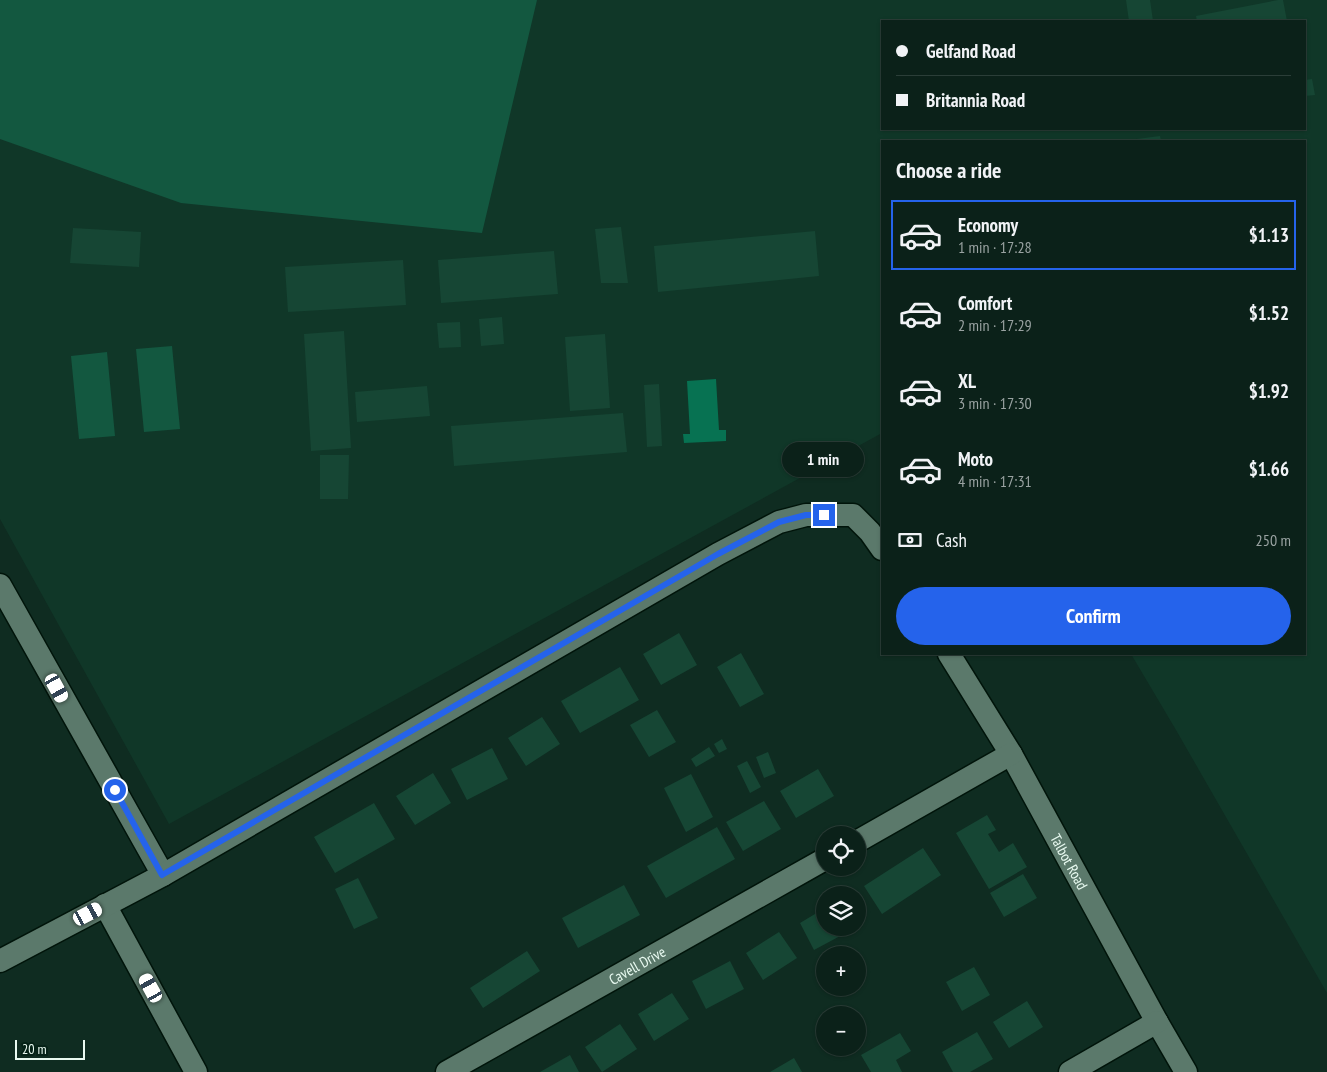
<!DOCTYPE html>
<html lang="en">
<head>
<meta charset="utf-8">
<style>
	body { margin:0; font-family:"PT Sans Narrow",sans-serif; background:#192e26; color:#f1f3f6; height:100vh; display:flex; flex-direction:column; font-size:19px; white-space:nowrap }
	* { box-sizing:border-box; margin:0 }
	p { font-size:16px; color:#9aa3a2 }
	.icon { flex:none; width:28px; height:28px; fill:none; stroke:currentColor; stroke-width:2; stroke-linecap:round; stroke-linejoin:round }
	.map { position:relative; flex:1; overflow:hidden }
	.drawer { position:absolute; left:881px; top:140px; width:425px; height:515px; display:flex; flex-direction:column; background:#0b2119; border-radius:0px; box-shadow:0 1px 4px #0004,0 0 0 1px #2b3e38 }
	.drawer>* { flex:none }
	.hud { position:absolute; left:881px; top:20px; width:425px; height:110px; border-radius:0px; box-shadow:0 1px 4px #0004,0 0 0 1px #2b3e38; display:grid; align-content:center; height:110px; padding:0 15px; background:#0b2119 }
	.fabs { position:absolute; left:816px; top:826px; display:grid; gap:10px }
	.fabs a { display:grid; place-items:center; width:50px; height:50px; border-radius:50%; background:#0b2119; box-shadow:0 1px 4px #0004,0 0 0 1px #2b3e38; font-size:25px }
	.scale { position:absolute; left:15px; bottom:12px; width:70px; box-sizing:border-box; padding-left:5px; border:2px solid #e9faf1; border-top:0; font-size:14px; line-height:18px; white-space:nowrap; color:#e9faf1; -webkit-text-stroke:4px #052217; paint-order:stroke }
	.end { position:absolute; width:22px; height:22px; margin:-11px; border:6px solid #2563eb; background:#fff; box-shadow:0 0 0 2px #fff }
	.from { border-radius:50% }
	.bubble { position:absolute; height:35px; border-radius:18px; background:#0b2119; box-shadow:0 1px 4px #0004,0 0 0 1px #2b3e38; font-size:16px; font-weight:700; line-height:35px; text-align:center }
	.car { position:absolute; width:15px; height:30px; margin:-15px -8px; border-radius:6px; box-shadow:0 0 4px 1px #0007; background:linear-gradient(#fff 24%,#345 0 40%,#fff 0 76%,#345 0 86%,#fff 0) }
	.hud b { display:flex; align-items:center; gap:18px; height:48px; font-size:19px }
	.hud b+b { border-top:1px solid #2b3e38 }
	.hud i { width:12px; height:12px; background:#f1f3f6 }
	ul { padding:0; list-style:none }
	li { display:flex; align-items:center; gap:15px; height:70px; margin:0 10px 8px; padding:0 5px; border:2px solid transparent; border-radius:0px }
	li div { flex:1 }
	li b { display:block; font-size:19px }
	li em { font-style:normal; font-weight:700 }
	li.current { border-color:#2563eb }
	li>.icon { width:45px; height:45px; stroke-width:1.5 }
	h2 { padding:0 15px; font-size:22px; line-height:60px }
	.pay { display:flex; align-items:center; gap:12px; height:55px; padding:0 15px; font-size:19px }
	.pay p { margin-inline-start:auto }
	.action { display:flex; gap:10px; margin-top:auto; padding:10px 15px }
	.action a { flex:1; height:58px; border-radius:30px; background:#2563eb; color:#fff; font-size:20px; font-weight:700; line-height:58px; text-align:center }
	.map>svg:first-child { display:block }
	.built { fill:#103728; fill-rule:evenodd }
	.green { fill:#135840 }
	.water { fill:#077252 }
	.building { fill:#164634 }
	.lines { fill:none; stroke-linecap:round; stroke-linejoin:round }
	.street-casing { stroke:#00140a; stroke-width:25 }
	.street { stroke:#5b796b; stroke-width:22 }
	.route { stroke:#2563eb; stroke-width:6 }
	.labels { text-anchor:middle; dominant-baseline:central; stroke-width:5; stroke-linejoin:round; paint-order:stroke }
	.street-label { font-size:15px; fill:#e9faf1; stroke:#052217 }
</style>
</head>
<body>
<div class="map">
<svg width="1327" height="1072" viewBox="0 0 1327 1072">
	<rect width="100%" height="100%" fill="#0f2c21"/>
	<path class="built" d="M0,0H1327V993L1176,730L1131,654H1305V141H882V433L169,824L0,519ZM882,21H1305V129H882Z"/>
	<path class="green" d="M0,0H537L482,233L181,203L0,139Z
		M172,346L180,429L144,432L136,349Z
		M107,352L115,436L79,439L71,356Z"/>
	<path class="water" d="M716,379L719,430H726V441L684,443L683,434H690L687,381Z"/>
	<path class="building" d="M1126,0H1150L1153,21H1129Z
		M1278,0H1283L1287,21H1197L1196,16Z
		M1312,79L1315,95L1305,96V80Z
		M1160,136L1161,141H1129V140Z
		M621,227L628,283H601L595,229Z
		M73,228L141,232L139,267L70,263Z
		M815,231L819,276L658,292L654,246Z
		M554,251L558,294L441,303L438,260Z
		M403,260L406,305L288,312L285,267Z
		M502,317L504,344L481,346L479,319Z
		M460,322L461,347L439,348L437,323Z
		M344,331L351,448L311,451L304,334Z
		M605,334L610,408L570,411L565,337Z
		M659,384L662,446L647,447L644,385Z
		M427,386L430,416L357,422L355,392Z
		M623,413L627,452L454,466L451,426Z
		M320,455H349L348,499H320Z
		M679,633L697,665L661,685L643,654Z
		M741,653L764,694L740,707L717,667Z
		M620,667L639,700L580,733L561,701Z
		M657,710L676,742L649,757L630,725Z
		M542,717L560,744L526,766L508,738Z
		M722,739L727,749L719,753L714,744Z
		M709,747L715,756L696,767L691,759Z
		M492,748L508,779L467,800L451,769Z
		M768,752L776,773L764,778L756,757Z
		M747,761L761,787L750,793L737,766Z
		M818,769L834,796L796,818L780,791Z
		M433,773L451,803L415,825L396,796Z
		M691,774L713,817L686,832L664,788Z
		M764,801L781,829L743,851L726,822Z
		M374,803L395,839L335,873L314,837Z
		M987,815L996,830L988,834L999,852L1013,843L1027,867L989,889L956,833Z
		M717,827L735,859L666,898L647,866Z
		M923,848L941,875L882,914L864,886Z
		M1023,874L1037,898L1004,917L990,893Z
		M358,878L378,918L354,929L335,889Z
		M624,885L640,915L578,948L562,918Z
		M825,908V928H855L814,950L800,923Z
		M779,932L797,958L763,980L746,953Z
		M527,951L540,971L483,1008L470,988Z
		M730,961L744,989L706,1009L692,981Z
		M974,967L990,995L962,1011L946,982Z
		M672,993L689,1019L654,1041L638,1014Z
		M1027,1001L1043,1027L1009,1048L993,1022Z
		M620,1024L637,1049L602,1072L585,1047Z
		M977,1032L993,1059L970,1072H953L942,1052Z
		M900,1033L911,1051L896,1060L902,1072H871L861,1055Z
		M570,1055L579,1072H540Z
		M794,1058L802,1072H770Z"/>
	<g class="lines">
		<defs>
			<g id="street">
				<path d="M0,585L163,875"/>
				<path id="s1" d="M949,654L1011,754L1157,1022L1186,1072"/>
				<path d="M858,841L1011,754"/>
				<path d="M105,905L196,1072"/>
				<path d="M0,961L163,875L718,554L779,522L806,515H853L870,532L882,549"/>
				<path id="s2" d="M447,1072L825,859"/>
				<path d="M1070,1072L1157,1022"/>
			</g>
		</defs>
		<use href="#street" class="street-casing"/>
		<use href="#street" class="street"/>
	</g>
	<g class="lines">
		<path class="route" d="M115,790L162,875L718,554L779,522L806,515H824"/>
	</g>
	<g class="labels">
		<g class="street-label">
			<text stroke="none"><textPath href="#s1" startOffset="240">Talbot Road</textPath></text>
			<text stroke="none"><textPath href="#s2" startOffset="218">Cavell Drive</textPath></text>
		</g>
	</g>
</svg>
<div class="fabs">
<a><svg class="icon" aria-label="locate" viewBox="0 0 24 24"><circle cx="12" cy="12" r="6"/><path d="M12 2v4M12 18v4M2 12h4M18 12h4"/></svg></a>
<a><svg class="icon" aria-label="layers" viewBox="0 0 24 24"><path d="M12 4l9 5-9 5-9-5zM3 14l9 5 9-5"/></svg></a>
<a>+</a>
<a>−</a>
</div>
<div class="scale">20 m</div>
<i class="end from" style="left:115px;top:790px"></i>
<i class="end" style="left:824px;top:515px"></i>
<div class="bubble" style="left:782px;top:442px;width:82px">1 min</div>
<i class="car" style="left:57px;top:688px;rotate:151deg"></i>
<i class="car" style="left:88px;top:914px;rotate:62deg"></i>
<i class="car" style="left:151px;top:988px;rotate:331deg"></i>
<div class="hud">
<b><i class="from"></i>Gelfand Road</b>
<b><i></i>Britannia Road</b>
</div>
<section class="drawer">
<h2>Choose a ride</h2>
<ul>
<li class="current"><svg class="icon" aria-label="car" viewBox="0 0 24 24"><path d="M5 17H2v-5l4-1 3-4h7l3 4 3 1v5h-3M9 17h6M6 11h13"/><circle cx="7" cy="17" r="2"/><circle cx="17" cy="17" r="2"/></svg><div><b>Economy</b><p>1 min · 17:28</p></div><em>$1.13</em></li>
<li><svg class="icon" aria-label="car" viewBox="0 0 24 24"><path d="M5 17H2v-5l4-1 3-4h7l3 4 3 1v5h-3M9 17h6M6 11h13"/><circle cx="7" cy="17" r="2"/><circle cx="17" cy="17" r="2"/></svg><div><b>Comfort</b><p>2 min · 17:29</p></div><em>$1.52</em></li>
<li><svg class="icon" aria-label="car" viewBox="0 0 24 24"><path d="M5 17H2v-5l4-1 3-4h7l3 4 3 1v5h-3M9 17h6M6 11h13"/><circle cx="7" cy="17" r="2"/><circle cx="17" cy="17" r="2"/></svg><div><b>XL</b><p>3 min · 17:30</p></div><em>$1.92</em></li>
<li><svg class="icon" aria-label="car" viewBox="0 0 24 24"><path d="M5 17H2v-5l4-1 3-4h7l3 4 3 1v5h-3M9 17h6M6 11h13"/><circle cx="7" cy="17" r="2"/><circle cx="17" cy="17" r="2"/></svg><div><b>Moto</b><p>4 min · 17:31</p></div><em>$1.66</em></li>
</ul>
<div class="pay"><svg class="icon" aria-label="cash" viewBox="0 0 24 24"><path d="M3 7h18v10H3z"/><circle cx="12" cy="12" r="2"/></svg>Cash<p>250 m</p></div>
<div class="action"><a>Confirm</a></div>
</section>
</div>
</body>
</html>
